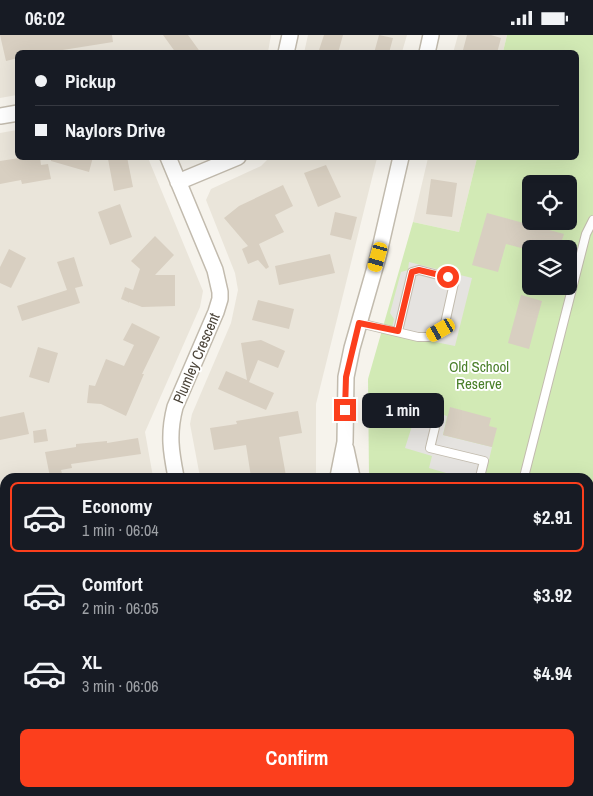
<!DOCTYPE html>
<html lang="en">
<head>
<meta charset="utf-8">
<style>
	body { margin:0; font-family:"Archivo Narrow",sans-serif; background:#242831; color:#f1f3f6; height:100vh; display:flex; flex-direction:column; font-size:19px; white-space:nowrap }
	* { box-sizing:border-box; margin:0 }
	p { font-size:16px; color:#9ea1a6 }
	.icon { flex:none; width:28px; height:28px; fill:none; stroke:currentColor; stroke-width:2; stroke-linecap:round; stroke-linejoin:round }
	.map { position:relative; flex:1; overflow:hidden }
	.details { position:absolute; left:0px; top:438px; width:594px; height:324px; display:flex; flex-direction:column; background:#171b24; border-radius:15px 15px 0 0; box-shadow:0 5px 20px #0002 }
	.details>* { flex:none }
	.banner { position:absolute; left:15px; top:15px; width:564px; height:110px; border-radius:8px; box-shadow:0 5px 20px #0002; display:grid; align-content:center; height:110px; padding:0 20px; background:#171b24 }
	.tools { position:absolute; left:522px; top:140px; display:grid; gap:10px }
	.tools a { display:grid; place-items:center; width:55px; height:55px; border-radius:8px; background:#171b24; box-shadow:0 5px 20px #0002; font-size:25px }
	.end { position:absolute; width:22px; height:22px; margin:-11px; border:6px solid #fc3f1d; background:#fff; box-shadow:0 0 0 2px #fff }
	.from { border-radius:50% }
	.bubble { position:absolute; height:35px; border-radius:8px; background:#171b24; box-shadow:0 5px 20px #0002; font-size:16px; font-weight:700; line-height:35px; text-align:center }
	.car { position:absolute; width:15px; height:30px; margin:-15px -8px; border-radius:6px; box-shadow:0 0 4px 1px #0007; background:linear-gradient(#f5c518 24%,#345 0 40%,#f5c518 0 76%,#345 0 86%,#f5c518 0) }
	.banner b { display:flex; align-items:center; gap:18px; height:48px; font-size:19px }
	.banner b+b { border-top:1px solid #363941 }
	.banner i { width:12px; height:12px; background:#f1f3f6 }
	ul { padding:9px 0 0; list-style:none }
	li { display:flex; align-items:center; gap:15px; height:70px; margin:0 10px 8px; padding:0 10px; border:2px solid transparent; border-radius:8px }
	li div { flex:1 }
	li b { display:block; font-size:19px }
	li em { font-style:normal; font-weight:700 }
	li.on { border-color:#fc3f1d }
	li>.icon { width:45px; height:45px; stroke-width:1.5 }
	.cta { display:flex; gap:10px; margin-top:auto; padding:10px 20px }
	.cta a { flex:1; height:58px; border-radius:8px; background:#fc3f1d; color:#fff; font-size:20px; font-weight:700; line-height:58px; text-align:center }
	.status { display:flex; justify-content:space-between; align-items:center; height:35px; padding:0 25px; background:#171b24; direction:ltr }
	.status svg { height:14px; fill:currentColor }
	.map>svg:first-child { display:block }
	.residential { fill:#eae5da }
	.commercial { fill:#f7ead8 }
	.green { fill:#d2eab5; fill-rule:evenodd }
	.parking { fill:#e5e3e0 }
	.building { fill:#d8cfc1 }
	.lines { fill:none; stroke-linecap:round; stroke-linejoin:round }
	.service-casing { stroke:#c2bbae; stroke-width:10 }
	.minor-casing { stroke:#c2bbae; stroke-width:18 }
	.primary-casing { stroke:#e6c16a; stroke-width:25 }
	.service { stroke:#fff; stroke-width:8 }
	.minor { stroke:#fff; stroke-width:15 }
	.primary { stroke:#ffe39c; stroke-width:22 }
	.route { stroke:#fc3f1d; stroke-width:6 }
	.labels { text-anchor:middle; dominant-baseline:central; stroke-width:4; stroke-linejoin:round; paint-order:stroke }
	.street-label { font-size:15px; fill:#4b4439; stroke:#fff }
	.park-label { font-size:15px; fill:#4a7f2a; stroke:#fff }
</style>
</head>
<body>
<div class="status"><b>06:02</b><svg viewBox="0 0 49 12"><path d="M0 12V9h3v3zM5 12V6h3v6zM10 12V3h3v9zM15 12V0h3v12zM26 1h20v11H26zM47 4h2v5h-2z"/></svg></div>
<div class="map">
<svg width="593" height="761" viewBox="0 0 593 761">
	<rect width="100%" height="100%" fill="#f6f3ec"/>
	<path class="residential" d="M0,0H271L268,17L18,18L17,60L0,63Z
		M308,0H407L402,17L304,18Z
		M458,0H507L503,17L453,18Z
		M17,95L18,122L148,123L203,256L200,272L145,397L153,442H5V546L0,547V98Z
		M269,123H377L316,369V442H200L190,389L192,379L231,288L238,255L235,238L206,165L211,154L261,131Z
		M428,123H477L459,197L413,187Z
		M589,609L593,610V761H453L454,756H589Z
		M5,707V756H271L276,761H0V712Z"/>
	<path class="commercial" d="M5,603V707L0,712V604Z"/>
	<path class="green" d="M507,0H593V460L589,459V442H369L368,344L413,187L459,197L477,123L576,122V18L503,17ZM531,149H569V186H531ZM531,214H569V251H531Z"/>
	<path class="parking" d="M409,227L472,243L455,311L391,298L394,284L390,278L401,237L408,235Z
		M418,372L447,381L443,400L492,412L485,442H460L429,433L432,421L405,413Z
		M589,500L593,501V552L589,551Z"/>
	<path class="building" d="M0,0H112L113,7L44,18H18V23L6,26Z
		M163,0H188L201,18H176Z
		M324,0H343L338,18H318Z
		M379,0L393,3L389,18H374Z
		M467,0H491L501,3L497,18H473L463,15Z
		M26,122H40L41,130L48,129L51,144L22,149L21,145L0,149V126Z
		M51,122H93L89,137L51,126Z
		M115,122H127L133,152L114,156L108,124Z
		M326,130L341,162L318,172L304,138Z
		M431,144L457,148L452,182L426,179Z
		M283,150L293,171L275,180L284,197L259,209L269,232L266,234L258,225L248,229L242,214L248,211L224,183L239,171Z
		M120,169L132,202L110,210L98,177Z
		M335,177L357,182L351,205L330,200Z
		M487,178L564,199L559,214H525L506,209L498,237L472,230Z
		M155,201L174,220L155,240H175V271L142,272L129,267L128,268V267L121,264L125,252L133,255L140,234L131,226Z
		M9,214L26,223L11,253L0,248V232Z
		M330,219L335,238L279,250L275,231Z
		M74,222L83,251L75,253L80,268L22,286L17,271L67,255L57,227Z
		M521,260L542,266L529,314L508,308Z
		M258,265L294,274L289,294L252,285Z
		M132,288L160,302L142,339H144L126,381L101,369L87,368L89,350L95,351L106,324L124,331L134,310L123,305Z
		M261,305L285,316L278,333L258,325L249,347L274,358L266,375L218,354L226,336L247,345L241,308Z
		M38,312L58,318L49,348L29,342Z
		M450,372L491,383L489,391L497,393L492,412L443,400Z
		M298,376L302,398L279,402L286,441L275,442H251L246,410L214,415L210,393L237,389L236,386Z
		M24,377L29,399L0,405V382Z
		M46,394L48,406L34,408L33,396Z
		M138,403L141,419L71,429L72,433L61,435L63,442H50L45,417L76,412V409L107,406V408Z"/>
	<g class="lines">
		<defs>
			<path id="service" d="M359,288L418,302H428L444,293L454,248L453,244L419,235L412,237L398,296
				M436,388L430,413L484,426L480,442
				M524,442L586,199L593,185
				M0,704L5,699
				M275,756L279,761
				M356,761H361"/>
			<path id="minor" d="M286,18L290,0
				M427,18L431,0
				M0,81L18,78
				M168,122L215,235L220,257V264L216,277L175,372C168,399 171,417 176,442
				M178,147L238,122
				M346,414L352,442
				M338,442L345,407L346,342L352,313L378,222L401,122
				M61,761L66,756"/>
			<path id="primary" d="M0,569L5,568
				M589,573L593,574"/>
		</defs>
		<use href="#service" class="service-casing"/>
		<use href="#minor" class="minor-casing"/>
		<use href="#primary" class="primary-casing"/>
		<use href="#service" class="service"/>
		<use href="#minor" class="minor"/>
		<use href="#primary" class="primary"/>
	</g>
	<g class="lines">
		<path class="route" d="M345,375L346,342L359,288L398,296L412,237L419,235L448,242"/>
	</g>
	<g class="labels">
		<g class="street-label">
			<text transform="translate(196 323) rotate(-67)">Plumley Crescent</text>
		</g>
		<g class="park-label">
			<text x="479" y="331">Old School<tspan x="479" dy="17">Reserve</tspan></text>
		</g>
	</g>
</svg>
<div class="tools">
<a><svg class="icon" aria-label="locate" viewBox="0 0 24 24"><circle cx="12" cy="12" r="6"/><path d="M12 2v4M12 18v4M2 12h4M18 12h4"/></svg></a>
<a><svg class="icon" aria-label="layers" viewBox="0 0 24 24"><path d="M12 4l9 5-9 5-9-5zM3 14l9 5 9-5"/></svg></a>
</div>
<i class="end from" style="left:448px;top:242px"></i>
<i class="end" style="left:345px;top:375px"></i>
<div class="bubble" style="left:362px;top:358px;width:82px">1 min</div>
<i class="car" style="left:378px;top:222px;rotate:196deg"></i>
<i class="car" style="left:441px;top:295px;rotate:240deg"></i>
<div class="banner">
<b><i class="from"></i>Pickup</b>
<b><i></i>Naylors Drive</b>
</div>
<section class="details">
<ul>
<li class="on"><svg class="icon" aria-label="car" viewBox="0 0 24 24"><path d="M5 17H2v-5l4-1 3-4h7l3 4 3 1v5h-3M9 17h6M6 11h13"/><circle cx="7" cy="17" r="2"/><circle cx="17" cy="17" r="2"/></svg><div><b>Economy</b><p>1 min · 06:04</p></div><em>$2.91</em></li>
<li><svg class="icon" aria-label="car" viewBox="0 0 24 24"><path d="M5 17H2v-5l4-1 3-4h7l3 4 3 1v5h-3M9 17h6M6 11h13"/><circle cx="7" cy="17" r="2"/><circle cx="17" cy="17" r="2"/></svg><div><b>Comfort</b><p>2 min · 06:05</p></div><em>$3.92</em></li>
<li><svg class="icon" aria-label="car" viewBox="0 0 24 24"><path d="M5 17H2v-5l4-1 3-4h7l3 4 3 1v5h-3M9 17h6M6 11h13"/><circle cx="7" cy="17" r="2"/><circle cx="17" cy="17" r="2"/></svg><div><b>XL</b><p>3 min · 06:06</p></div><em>$4.94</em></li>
</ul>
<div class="cta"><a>Confirm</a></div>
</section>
</div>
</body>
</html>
